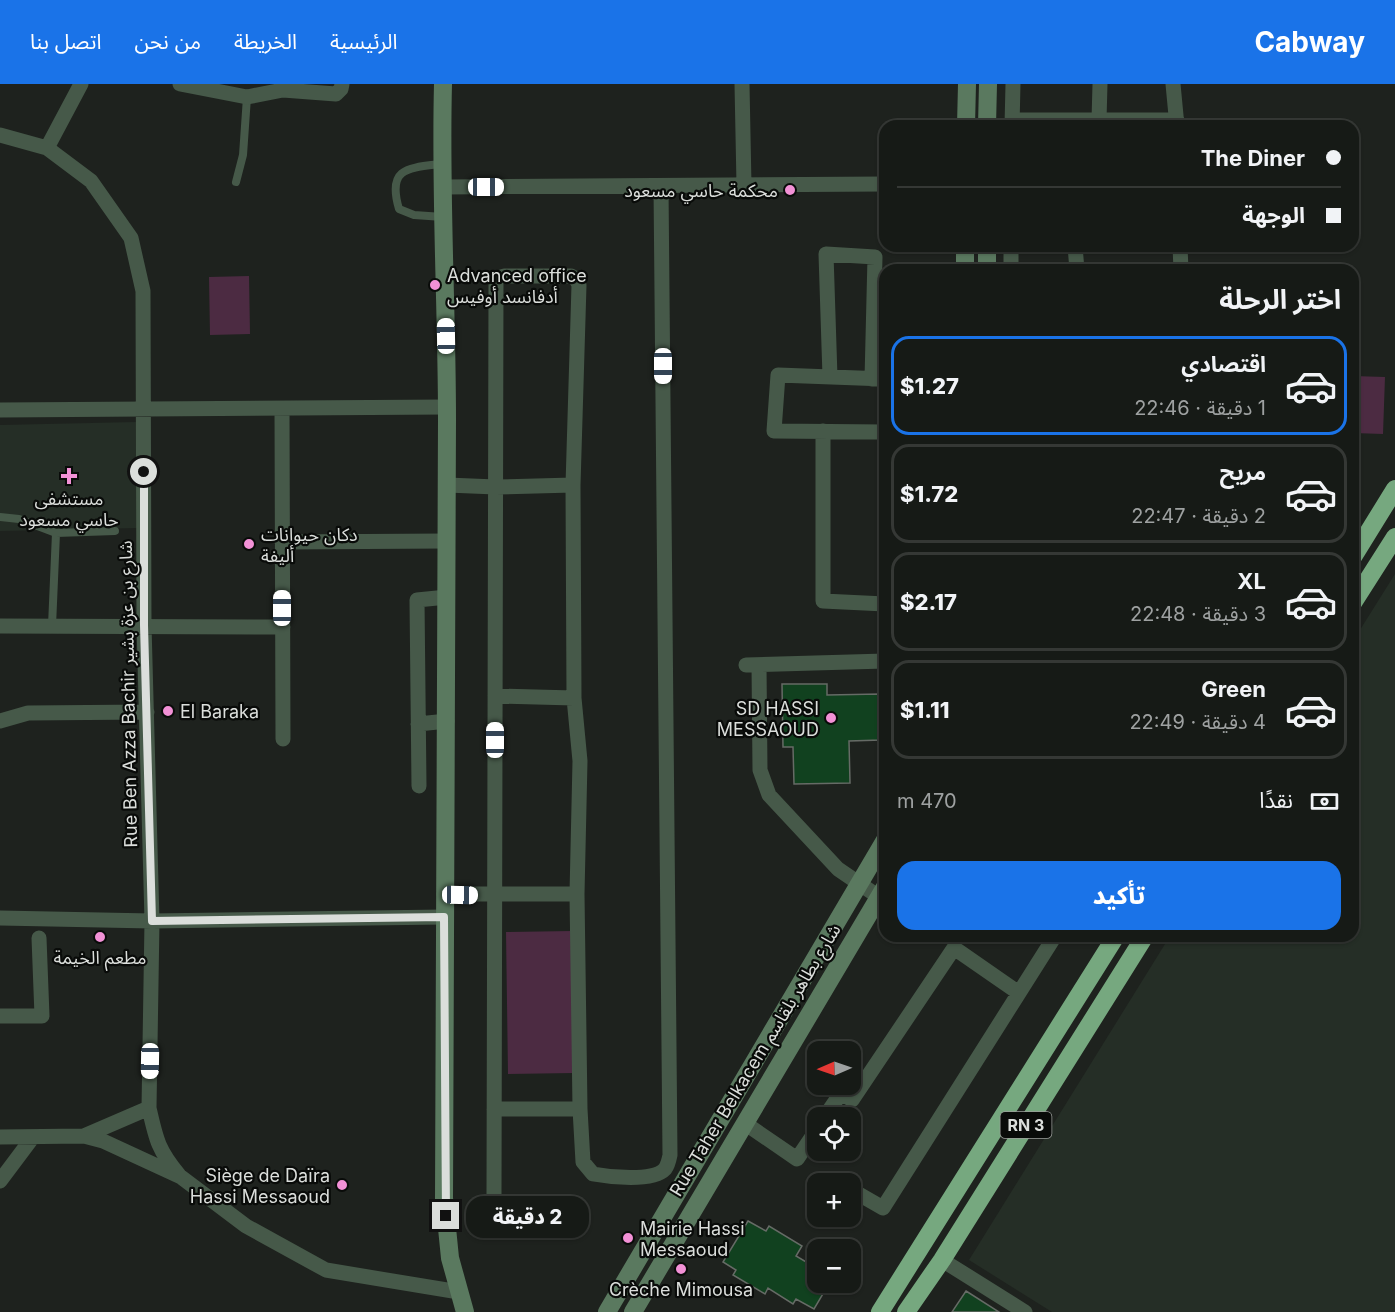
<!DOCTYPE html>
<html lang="ar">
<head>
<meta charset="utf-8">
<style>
	body { margin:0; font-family:Inter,"Noto Sans Arabic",sans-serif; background:#1f231f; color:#f1f3f6; direction:rtl; height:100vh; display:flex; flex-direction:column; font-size:22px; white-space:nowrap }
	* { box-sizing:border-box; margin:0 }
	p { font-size:20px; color:#9ea1a1 }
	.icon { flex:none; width:33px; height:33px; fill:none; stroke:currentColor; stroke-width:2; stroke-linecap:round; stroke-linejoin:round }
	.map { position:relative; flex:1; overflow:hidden; direction:ltr }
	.details { position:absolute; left:879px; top:180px; width:480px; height:678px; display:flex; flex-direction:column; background:#161a16; border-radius:18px; box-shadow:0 2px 4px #0004,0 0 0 2px #353835; direction:rtl }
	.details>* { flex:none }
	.guide { position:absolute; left:879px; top:36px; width:480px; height:132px; border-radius:18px; box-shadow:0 2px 4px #0004,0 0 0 2px #353835; direction:rtl; display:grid; align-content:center; height:132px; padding:0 18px; background:#161a16 }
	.needle { width:39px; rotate:268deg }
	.tools { position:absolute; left:807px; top:957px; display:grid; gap:12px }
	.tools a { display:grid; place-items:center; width:54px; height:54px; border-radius:12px; background:#161a16; box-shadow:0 2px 4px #0004,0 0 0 2px #353835; font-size:30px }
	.end { position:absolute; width:27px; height:27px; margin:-14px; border:8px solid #dbdedb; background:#111; box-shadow:0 0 0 3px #111 }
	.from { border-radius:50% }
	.bubble { position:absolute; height:42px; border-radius:18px; background:#161a16; box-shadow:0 2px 4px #0004,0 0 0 2px #353835; font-size:20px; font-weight:800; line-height:42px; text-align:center; direction:rtl }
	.car { position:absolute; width:18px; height:36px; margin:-18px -9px; border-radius:8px; box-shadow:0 0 4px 2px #0007; background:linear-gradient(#fff 24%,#345 0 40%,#fff 0 76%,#345 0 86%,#fff 0) }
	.guide b { display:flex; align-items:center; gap:21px; height:57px; font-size:22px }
	.guide b+b { border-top:2px solid #353835 }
	.guide i { width:15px; height:15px; background:#f1f3f6 }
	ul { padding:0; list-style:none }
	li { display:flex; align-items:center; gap:18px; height:99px; margin:0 12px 9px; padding:0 6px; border:3px solid #353835; border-radius:18px }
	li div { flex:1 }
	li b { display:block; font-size:22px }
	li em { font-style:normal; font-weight:800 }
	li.active { border-color:#1a73e8 }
	li>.icon { width:54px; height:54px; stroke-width:1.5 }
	h2 { padding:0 18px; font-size:27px; line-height:72px }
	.pay { display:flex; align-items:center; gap:15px; height:66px; padding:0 18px; font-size:22px }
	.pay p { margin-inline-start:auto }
	.button { display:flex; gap:12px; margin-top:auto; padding:12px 18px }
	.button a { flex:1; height:69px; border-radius:18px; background:#1a73e8; color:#fff; font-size:24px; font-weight:800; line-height:69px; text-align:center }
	header { display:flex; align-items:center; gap:36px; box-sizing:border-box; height:84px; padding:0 30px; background:#1a73e8; color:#fff }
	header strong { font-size:28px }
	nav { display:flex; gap:33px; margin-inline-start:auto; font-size:21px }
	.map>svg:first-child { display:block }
	.built { fill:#252e26 }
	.green { fill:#4c2b42 }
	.building { fill:#11411f; stroke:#666b66; stroke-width:1.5 }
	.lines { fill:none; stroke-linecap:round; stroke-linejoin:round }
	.lane { stroke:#465949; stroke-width:8 }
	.street { stroke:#465949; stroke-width:15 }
	.secondary { stroke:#5a795f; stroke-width:18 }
	.highway { stroke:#76a87f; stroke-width:18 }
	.route { stroke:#dbdedb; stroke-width:8 }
	.poi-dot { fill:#f291d6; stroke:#090b09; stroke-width:2 }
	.labels { text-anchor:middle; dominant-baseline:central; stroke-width:4.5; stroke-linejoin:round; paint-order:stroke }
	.shield { fill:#090b09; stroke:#9c9f9c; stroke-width:1.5 }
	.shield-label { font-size:16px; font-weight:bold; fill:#dbdedb }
	.poi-label { font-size:18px; fill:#dbdedb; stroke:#090b09; text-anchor:start }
	.street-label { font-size:18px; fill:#dbdedb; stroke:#090b09 }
</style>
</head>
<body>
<header>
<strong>Cabway</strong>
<nav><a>الرئيسية</a><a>الخريطة</a><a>من نحن</a><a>اتصل بنا</a></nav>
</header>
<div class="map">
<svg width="1395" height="1228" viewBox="0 0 1395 1228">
	<rect width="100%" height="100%" fill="#1e221e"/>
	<path class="built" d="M136,338L138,444L0,447V341Z
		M1395,490V1228H1052L969,1176L1170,852H1353V557Z"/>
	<path class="green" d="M249,192L250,250L210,251L209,193Z
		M1353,292L1385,293L1383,350L1353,349Z
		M572,847L574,989L508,990L506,848Z"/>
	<path class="building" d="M782,600H827V611L880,610L881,656L849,657L850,699L794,700L793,663H783Z
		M748,1137L766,1147L769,1142L802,1162L796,1172L818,1185V1198H830L814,1225L796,1215L793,1220L768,1204L765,1210L733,1191L736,1186L723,1178Z
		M966,1207L999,1228H952Z"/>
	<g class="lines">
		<path class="lane" d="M441,80C407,84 387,84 399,125L414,131L443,133
			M236,98L243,71L247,13
			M0,433L19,435L56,449L115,447
			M52,542L56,449"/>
		<path class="street" d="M180,0L247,13L283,6L336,10L341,5L342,0
			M742,0L744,101
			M1173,0L1177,42
			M1012,36H1177
			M1099,36L1100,0
			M1012,42L1013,0
			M0,51L47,64L91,97L131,154L143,207L144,541L152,837L149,1024L84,1052
			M47,64L81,0
			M443,103L885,100
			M1075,162L1077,186
			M1180,162L1181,186
			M1011,186V162
			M830,293L826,170L875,173L872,295
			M885,295L778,291L774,347L885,348
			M282,325L283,655
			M0,326L447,323
			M823,347V517L885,520
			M447,401L496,403L573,401
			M282,458L446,457
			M0,542L283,543
			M746,581L885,577
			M759,581L760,686L769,711L838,785L879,813
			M495,612L574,614
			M0,637L28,629L147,628
			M418,640L447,637
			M419,702L417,516L447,513
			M444,810H577
			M0,834L152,837L444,833
			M0,932H42L39,854
			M149,1024C156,1055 158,1066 179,1091
			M494,1025H580
			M824,1034L841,1009L852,1016L954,864L1019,909
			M746,1040L797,1075L818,1044
			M0,1053L84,1052L103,1057L181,1093L246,1142L326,1186L459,1208
			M0,1097L33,1053
			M850,1105L883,1124L1055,852
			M494,1113L496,199L498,194L504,192H571L576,195L579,201L573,401L574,614L580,677L577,810L580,1025L583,1078L593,1090C609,1093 653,1098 665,1085C668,1081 669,1076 670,1071L661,102
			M942,1176L1025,1228"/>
		<path class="secondary" d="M443,0C440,112 447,224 447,336C447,595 444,854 444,1114L450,1174L465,1228
			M966,42L967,0
			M987,42L988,0
			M987,162V186
			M965,186V162
			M607,1228L885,756
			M633,1228L885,803"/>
		<path class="highway" d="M1353,473L1395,405
			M1353,519L1395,453
			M880,1228L1116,852
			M906,1228L942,1176L1145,852"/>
	</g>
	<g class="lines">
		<path class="route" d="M144,388V541L152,837L444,833L446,1132"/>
	</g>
	<g class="poi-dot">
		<circle cx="790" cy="106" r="6"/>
		<circle cx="435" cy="201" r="6"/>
		<path d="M66 383h6v6h6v6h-6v6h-6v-6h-6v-6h6z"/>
		<circle cx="249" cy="460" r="6"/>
		<circle cx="168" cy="627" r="6"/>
		<circle cx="831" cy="634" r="6"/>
		<circle cx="100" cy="853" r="6"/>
		<circle cx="342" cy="1101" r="6"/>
		<circle cx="628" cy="1154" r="6"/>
		<circle cx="681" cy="1185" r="6"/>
	</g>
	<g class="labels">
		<rect class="shield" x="1000.5" y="1028" width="51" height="26" rx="4.5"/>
		<g class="shield-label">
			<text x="1026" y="1041">RN 3</text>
		</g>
		<g class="poi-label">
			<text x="778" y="106" text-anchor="end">محكمة حاسي مسعود</text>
			<text x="447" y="191">Advanced office<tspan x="447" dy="21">أدفانسد أوفيس</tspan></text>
			<text x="69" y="414" text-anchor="middle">مستشفى<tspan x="69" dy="21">حاسي مسعود</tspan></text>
			<text x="261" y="450">دكان حيوانات<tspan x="261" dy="21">أليفة</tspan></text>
			<text x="819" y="624" text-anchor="end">SD HASSI<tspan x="819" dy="21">MESSAOUD</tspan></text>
			<text x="180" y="627">El Baraka</text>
			<text x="100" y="873" text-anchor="middle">مطعم الخيمة</text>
			<text x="330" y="1091" text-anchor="end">Siège de Daïra<tspan x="330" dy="21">Hassi Messaoud</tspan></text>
			<text x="640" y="1144">Mairie Hassi<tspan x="640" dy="21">Messaoud</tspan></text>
			<text x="681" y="1205" text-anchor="middle">Crèche Mimousa</text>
		</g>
		<g class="street-label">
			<text transform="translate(128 610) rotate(-91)">Rue Ben Azza Bachir شارع بن عزة بشير</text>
			<text transform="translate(755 976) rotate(-59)">Rue Taher Belkacem شارع بطاهر بلقاسم</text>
		</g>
	</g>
</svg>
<div class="tools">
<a><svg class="needle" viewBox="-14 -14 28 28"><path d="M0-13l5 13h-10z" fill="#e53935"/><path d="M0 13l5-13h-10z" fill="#9ea1a1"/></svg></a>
<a><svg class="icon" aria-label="locate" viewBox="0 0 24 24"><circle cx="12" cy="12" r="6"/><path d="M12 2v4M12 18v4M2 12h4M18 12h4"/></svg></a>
<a>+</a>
<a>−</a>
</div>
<i class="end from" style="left:144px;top:388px"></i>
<i class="end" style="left:446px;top:1132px"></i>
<div class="bubble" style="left:466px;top:1112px;width:123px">2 دقيقة</div>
<i class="car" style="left:486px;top:103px;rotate:90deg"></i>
<i class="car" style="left:446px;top:252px;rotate:359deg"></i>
<i class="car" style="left:663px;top:282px;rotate:180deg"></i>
<i class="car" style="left:282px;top:524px;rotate:0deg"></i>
<i class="car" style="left:495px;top:656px;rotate:0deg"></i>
<i class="car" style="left:460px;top:811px;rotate:91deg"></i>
<i class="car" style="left:150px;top:977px;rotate:181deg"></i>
<div class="guide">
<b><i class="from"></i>The Diner</b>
<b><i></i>الوجهة</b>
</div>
<section class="details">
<h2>اختر الرحلة</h2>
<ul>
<li class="active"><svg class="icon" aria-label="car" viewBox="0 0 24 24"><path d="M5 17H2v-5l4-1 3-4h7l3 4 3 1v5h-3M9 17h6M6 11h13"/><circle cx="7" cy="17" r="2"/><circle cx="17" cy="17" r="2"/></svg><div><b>اقتصادي</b><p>1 دقيقة · 22:46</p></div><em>$1.27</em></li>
<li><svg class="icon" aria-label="car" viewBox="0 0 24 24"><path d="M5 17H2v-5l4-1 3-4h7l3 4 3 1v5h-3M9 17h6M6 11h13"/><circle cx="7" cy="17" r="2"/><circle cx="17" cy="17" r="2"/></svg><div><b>مريح</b><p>2 دقيقة · 22:47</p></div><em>$1.72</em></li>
<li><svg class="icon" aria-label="car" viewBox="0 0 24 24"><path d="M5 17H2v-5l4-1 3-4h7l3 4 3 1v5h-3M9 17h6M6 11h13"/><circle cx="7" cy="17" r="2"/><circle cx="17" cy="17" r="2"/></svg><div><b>XL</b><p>3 دقيقة · 22:48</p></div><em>$2.17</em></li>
<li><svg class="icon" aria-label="car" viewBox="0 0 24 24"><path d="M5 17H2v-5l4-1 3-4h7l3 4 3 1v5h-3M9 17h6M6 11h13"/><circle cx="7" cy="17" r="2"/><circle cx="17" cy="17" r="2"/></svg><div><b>Green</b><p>4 دقيقة · 22:49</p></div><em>$1.11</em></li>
</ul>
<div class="pay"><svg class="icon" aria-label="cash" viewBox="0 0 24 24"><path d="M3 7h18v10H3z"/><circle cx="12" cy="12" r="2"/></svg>نقدًا<p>470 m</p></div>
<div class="button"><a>تأكيد</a></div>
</section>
</div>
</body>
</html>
